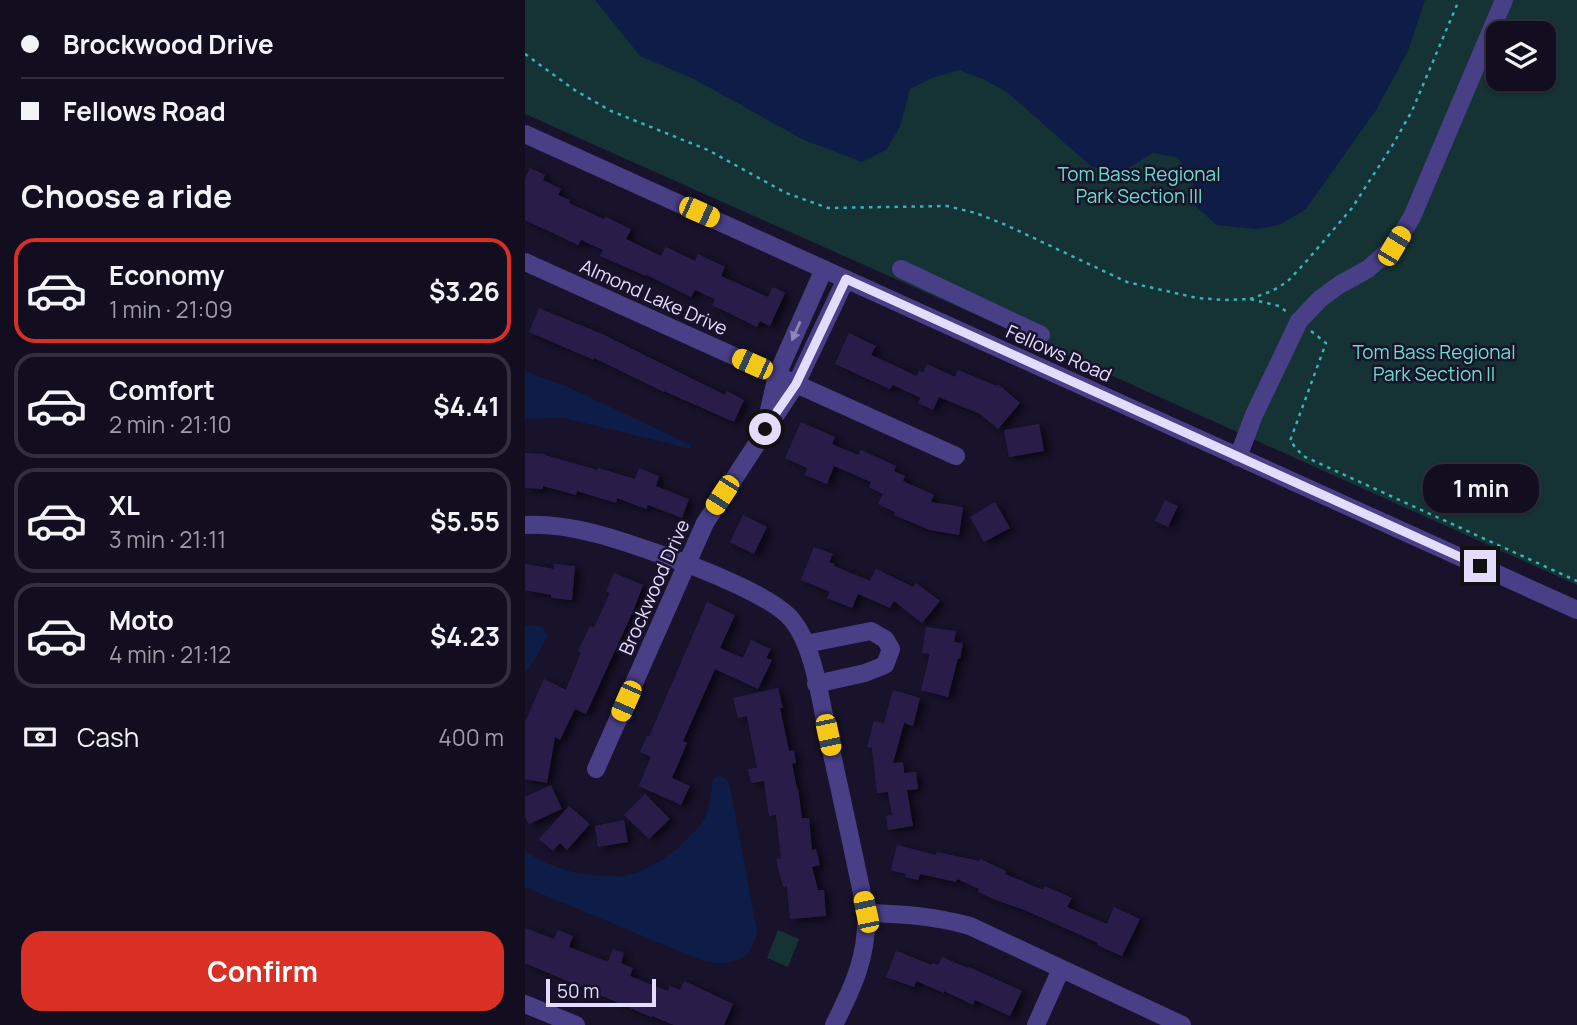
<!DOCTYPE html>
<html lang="en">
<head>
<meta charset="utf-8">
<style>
	body { margin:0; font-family:Manrope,sans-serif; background:#1f1c2d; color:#f1f3f6; height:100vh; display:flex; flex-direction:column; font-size:26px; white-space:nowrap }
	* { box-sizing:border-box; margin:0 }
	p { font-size:23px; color:#9c9ca5 }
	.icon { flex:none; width:38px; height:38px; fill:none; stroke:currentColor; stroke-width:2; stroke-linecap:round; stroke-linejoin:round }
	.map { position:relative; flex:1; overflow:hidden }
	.details { display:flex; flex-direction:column; background:#120e20; width:525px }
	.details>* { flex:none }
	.top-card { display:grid; align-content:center; height:154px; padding:0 21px; background:#120e20 }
	.fabs { position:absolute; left:961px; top:21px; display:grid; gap:14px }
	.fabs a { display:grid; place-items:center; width:70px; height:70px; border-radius:14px; background:#120e20; box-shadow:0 2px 5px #0004,0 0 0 2px #312e3e; font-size:35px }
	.scale { position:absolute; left:21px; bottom:18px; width:110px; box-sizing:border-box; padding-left:7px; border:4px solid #e3dcfe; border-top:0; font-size:19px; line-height:24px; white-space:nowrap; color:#e3dcfe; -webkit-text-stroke:5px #18122a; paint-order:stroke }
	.end { position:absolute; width:32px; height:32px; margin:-16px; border:9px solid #e3dcfe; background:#111; box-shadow:0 0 0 4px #111 }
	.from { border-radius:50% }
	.bubble { position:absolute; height:49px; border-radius:21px; background:#120e20; box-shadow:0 2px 5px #0004,0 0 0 2px #312e3e; font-size:23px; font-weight:700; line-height:49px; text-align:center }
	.car { position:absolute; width:21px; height:42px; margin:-21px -10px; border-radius:9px; box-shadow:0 0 5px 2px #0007; background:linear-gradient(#f5c518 24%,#345 0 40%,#f5c518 0 76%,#345 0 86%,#f5c518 0) }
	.top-card b { display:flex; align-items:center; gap:24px; height:66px; font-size:26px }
	.top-card b+b { border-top:2px solid #312e3e }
	.top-card i { width:18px; height:18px; background:#f1f3f6 }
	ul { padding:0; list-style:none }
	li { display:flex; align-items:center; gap:21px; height:105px; margin:0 14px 10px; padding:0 7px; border:4px solid #312e3e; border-radius:21px }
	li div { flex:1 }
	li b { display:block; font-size:26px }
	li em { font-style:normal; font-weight:700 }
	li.current { border-color:#d93025 }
	li>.icon { width:63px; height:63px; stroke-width:1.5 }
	h2 { padding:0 21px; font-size:32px; line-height:84px }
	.pay { display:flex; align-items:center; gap:18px; height:77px; padding:0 21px; font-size:26px }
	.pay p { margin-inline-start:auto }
	.action { display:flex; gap:14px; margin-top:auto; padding:14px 21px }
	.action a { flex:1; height:80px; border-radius:21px; background:#d93025; color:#fff; font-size:28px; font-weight:700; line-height:80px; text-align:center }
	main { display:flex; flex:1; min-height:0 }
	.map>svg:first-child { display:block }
	.green { fill:#153234; fill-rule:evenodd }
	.water { fill:#0d1d48 }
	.building { fill:#2b1f4a; filter:url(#shadow) }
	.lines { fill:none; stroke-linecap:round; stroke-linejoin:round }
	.path { stroke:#35b5b9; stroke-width:2.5; stroke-dasharray:3.5 5; stroke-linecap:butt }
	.minor { stroke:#483f87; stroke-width:18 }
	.oneway { fill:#8e86bd }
	.route { stroke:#e3dcfe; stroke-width:9 }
	.labels { text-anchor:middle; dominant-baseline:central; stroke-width:5; stroke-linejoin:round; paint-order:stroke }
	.park-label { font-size:19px; fill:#69ddca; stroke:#18122a }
	.street-label { font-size:19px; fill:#e3dcfe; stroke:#18122a }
</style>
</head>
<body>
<main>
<section class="details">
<div class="top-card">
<b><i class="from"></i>Brockwood Drive</b>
<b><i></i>Fellows Road</b>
</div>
<h2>Choose a ride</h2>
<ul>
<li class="current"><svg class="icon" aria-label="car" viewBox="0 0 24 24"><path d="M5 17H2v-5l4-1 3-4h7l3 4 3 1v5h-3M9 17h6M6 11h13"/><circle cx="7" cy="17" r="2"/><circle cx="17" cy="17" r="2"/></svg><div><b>Economy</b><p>1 min · 21:09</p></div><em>$3.26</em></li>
<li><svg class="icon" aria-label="car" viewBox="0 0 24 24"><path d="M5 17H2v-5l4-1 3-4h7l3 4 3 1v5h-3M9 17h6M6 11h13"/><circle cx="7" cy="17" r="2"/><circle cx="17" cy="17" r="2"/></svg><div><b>Comfort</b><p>2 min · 21:10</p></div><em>$4.41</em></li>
<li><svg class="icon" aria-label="car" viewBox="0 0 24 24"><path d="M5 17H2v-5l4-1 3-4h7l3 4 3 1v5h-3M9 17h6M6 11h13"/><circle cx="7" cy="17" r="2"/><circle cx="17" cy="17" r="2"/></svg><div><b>XL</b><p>3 min · 21:11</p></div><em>$5.55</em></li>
<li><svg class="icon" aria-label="car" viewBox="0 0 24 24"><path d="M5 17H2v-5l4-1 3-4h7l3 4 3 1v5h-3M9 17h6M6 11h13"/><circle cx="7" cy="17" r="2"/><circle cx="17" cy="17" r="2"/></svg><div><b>Moto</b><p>4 min · 21:12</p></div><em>$4.23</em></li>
</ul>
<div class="pay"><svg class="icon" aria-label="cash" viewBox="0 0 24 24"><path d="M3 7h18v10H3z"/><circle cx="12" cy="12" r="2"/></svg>Cash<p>400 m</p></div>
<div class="action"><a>Confirm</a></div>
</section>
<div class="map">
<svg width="1052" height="1025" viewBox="0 0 1052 1025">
	<defs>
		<filter id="shadow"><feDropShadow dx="5.5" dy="3" stdDeviation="3.5" flood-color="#0009"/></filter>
	</defs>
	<rect width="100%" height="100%" fill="#18122a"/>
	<path class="green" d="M0,0H1052V585L521,346L0,114ZM973,33H1018V79H973Z
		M253,930L274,939L263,967L242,958Z"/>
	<path class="water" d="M70,0H900L883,51L851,110L781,209L754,225L730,229L692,225L671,207L667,178L652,157L628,153L597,172L567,167L482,92L458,79L434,70L407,78L385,89L375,127L361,150L337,162L279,140L169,79L115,56Z
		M0,371L43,387L166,445V449L39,418L0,419Z
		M10,625L17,627L23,635L9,661L0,673V626Z
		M194,775L201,779L205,787L232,931C227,962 206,967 178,961L0,887V851C25,868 52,875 82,876C87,876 93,877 98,876C123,871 146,856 163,838C168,833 174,827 178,822C185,810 186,793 188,779Z"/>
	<path class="building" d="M5,168L20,175L18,180L36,189L33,195L45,200L44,203L79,219L81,217L106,229L101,239L136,256L141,247L170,261L173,254L200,267L196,276L243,297L248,287L260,293L245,326L235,321L232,327L187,305L190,299L170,290L166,297L122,275L121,276L75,256L78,250L56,240L53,245L0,220V179Z
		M14,308L79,335L200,395L202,391L219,400L209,422L139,391V392L69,358V360L4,332Z
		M324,333L351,346L346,355L392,376L394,371L398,373L402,364L430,377L433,370L472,386L473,384L495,403L473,429L455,414L414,397L408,410L393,403L396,398L368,385L365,389L310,364Z
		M276,422L310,437L307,444L333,455L336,450L371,466L369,471L380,476L378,481L409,495L406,502L438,507L434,535L405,530L369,515L370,512L353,504L358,494L344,487L346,482L309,466L302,484L280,475L282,468L260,458Z
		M514,424L519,451L484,457L479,430Z
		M0,453L20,454V455L72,470L73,468L110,479L114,468L134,476L131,486L164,499L157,518L123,505L121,509L92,498L91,503L52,491L51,495L18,486V489L0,488Z
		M640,500L653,506L643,527L630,521Z
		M470,502L485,528L459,542L445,517Z
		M218,515L242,527L229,554L205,542Z
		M289,547L308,554L304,562L310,564L309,566L345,581L351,569L388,587L391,583L415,601L397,623L369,601L365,608L333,594L327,608L302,598L305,592L276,580Z
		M0,564L29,569V564L50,566L47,600L26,598V595L0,590Z
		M89,573L118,585L109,609L61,714L50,709L35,740L30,737L22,783L0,779V722L19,679L41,690L56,653L53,651L65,626L69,628L85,593L81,591Z
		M182,602L210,615L195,648L218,658L226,640L246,649L241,658L247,660L233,689L190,669L158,741L162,743L147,778L165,786L156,805L114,786L126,757L115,752L122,736L124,737Z
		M401,627L431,631L429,642L438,643L435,659L433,658L423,697L396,690L405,654L397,653Z
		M253,688L258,708H255L264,751L269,750L271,763L267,764L272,788H273L277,818H284L287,850L291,849L295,865L287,867L293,890H299L301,916L265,919L262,886L258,887L251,859L256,858L251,815L244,816L239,781L226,783L223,769L232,768L222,716L213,718L208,698Z
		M368,690L395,698L388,726L379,723L368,763L378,762L379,773L391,772L393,789L382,790L388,826L363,830L361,816L367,815L363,792L352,793L347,748L342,747L349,721L359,723Z
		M26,785L37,809L4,824L0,816V797Z
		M120,794L145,819L124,839L99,815Z
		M44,806L65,824L42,850L35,843L28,851L14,839Z
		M99,820L103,842L73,847L70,826Z
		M372,845L411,855L412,852L454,861L455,859L481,871L480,874L518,890L520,886L547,898L542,907L582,924L589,907L615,919L597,956L572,945L573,943L502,911L468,899L453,892L454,889L432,879L431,882L395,874L393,880L380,877L381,874L366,870Z
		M0,928L29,939L33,930L48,936L44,947L83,962L88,949L99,953L96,963L108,968L105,976L143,991L145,986L155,990L159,981L208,1004L199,1025H149L127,1016L126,1017L0,963Z
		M371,951L407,965L408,963L413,965L417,957L443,968L444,967L497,991L485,1016L450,1000L448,1005L419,991V993L391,981L389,987L361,977Z"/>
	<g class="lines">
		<path class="path" d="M0,54L48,89L86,111L183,150L261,193L303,208L422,206L451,213L481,225L602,282L672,298L700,300L725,299L754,306L762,312
			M725,299L747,291L762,282L779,264L827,208L867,146L887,111L934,0
			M786,331L801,343L765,441L778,456L1052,581"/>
		<path class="minor" d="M0,134L1052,610
			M0,262L431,456
			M376,269L516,335
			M242,419L252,375L299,269
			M713,457L729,415L774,321L795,299L814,285L843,269L869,246L887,217L979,0
			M0,525C48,523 95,540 140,556C170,566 248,596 267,620C289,646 296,703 303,736C316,795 329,854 341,913C343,956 328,987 309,1025
			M281,644L346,631L360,639L366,649L360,665L340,673L291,684
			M71,769L180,523L271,384L321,279
			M341,913C379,914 409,916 445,926L657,1025
			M0,1004L51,1025
			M511,1025L536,969"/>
	</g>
	<defs><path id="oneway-solid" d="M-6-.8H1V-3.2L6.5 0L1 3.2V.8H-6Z" transform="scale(1.75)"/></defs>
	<use class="oneway" href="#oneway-solid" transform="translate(271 331) rotate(114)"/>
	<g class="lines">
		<path class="route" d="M240,429L271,384L321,279L955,566"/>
	</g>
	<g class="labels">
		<g class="park-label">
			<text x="614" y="174">Tom Bass Regional<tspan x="614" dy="22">Park Section III</tspan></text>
			<text x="909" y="352">Tom Bass Regional<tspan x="909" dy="22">Park Section II</tspan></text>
		</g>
		<g class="street-label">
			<text transform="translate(129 297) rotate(24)">Almond Lake Drive</text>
			<text transform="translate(534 353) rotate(24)">Fellows Road</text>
			<text transform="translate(129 587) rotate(-66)">Brockwood Drive</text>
		</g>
	</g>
</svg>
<div class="fabs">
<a><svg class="icon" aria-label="layers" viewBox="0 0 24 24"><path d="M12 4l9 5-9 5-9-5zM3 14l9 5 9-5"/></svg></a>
</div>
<div class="scale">50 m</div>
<i class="end from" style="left:240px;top:429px"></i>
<i class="end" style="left:955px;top:566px"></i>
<div class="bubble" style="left:898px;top:464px;width:116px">1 min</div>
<i class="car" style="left:174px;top:212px;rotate:114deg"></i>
<i class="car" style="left:869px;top:246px;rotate:31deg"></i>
<i class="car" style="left:227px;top:364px;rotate:294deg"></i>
<i class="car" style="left:197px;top:495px;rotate:213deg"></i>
<i class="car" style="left:101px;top:701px;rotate:204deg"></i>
<i class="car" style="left:303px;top:735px;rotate:168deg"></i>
<i class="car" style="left:341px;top:912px;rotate:348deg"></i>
</div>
</main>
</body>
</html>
